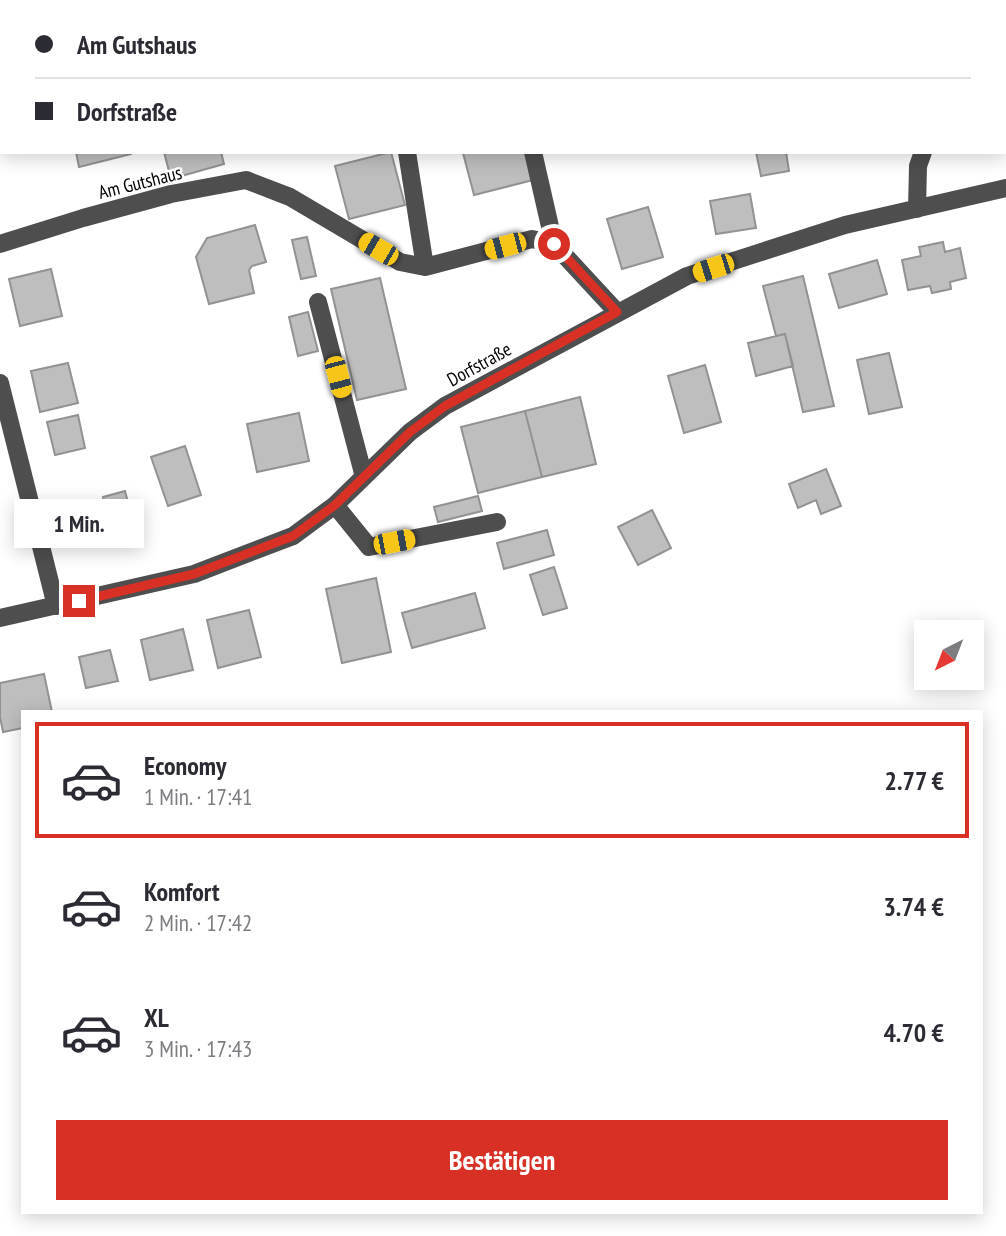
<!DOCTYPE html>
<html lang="de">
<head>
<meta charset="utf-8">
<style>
	body { margin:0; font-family:"PT Sans Narrow",sans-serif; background:#f7f7f7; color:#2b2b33; height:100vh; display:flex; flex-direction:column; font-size:26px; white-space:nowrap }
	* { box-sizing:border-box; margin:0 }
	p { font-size:23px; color:#7c7c81 }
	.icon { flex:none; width:38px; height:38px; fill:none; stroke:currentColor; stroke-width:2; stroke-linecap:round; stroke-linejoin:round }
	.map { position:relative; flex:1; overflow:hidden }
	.side { position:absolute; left:21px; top:710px; width:962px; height:504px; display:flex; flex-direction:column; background:#fff; border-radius:0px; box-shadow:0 4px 18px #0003 }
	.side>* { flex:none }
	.guide { position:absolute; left:0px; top:0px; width:1006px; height:154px; box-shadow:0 4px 18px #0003; display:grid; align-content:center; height:154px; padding:0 35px; background:#fff }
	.needle { width:46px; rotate:222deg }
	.controls { position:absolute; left:914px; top:620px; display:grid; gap:14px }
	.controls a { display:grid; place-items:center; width:70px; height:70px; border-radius:0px; background:#fff; box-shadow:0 4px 18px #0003; font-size:35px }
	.end { position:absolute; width:32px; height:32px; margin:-16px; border:9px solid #d93025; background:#fff; box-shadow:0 0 0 4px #fff }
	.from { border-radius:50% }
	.bubble { position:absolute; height:49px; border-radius:0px; background:#fff; box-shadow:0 4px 18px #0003; font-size:23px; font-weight:800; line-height:49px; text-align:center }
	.car { position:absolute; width:21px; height:42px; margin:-21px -10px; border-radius:9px; box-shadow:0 0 5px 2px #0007; background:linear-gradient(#f5c518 24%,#345 0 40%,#f5c518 0 76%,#345 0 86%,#f5c518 0) }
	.guide b { display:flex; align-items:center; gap:24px; height:66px; font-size:26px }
	.guide b+b { border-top:2px solid #e1e1e2 }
	.guide i { width:18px; height:18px; background:#2b2b33 }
	ul { padding:12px 0 0; list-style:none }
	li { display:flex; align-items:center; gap:21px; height:116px; margin:0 14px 10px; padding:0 21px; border:4px solid transparent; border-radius:0px }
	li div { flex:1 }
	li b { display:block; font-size:26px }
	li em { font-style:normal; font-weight:800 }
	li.active { border-color:#d93025 }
	li>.icon { width:63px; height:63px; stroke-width:1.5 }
	.cta { display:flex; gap:14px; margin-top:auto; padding:14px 35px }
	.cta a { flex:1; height:80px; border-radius:0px; background:#d93025; color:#fff; font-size:28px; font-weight:800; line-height:80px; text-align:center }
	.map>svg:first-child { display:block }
	.building { fill:#bebebe; stroke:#929292; stroke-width:2 }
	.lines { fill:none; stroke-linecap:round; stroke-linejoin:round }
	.path { stroke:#707070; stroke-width:4.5; stroke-dasharray:2 3.5; stroke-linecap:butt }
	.minor { stroke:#4e4e4e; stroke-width:18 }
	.rail-casing { stroke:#000; stroke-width:8 }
	.rail { stroke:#fff; stroke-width:5; stroke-dasharray:16; stroke-linecap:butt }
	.route { stroke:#d93025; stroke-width:9 }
	.labels { text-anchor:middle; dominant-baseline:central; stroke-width:5; stroke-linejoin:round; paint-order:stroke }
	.street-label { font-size:19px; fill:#000; stroke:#fff }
</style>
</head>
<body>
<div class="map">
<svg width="1006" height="1236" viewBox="0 0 1006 1236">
	<rect width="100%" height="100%" fill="#fff"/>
	<path class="building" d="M76,152H131V154L79,167Z
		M164,152H221L224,164L171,179Z
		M391,152L405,205L349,219L335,166Z
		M526,152L533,180L474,195L463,153Z
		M756,152H786L789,171L761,176Z
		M750,194L756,228L716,234L710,201Z
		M648,207L663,257L622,269L607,219Z
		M255,225L266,262L252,266L249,270L254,293L209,304L196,257L207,238Z
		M307,237L316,276L301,279L292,240Z
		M943,242L945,252L960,248L966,278L950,282L951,289L932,293L930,286L908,290L902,260L921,256L919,247Z
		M877,260L887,294L839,308L829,274Z
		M51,269L62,316L20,326L9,279Z
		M803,276L834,406L803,412L785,334L776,336L763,286Z
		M380,278L406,389L357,400L331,289Z
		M308,312L318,351L298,356L289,317Z
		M785,334L793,366L756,376L748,343Z
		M889,353L902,407L869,414L857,360Z
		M68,363L78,403L40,412L31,371Z
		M705,365L721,422L684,433L668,376Z
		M580,397L596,464L542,477L525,411Z
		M525,411L542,477L478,493L461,427Z
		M299,413L309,461L257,472L247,424Z
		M78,415L85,448L55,455L47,422Z
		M185,446L201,495L168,506L151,457Z
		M826,469L841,506L821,514L816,500L798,508L789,484Z
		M125,491L136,532L114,538L103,497Z
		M478,496L482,511L438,522L434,507Z
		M652,510L671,548L638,565L618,527Z
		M547,530L554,555L504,569L497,543Z
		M554,567L567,608L543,615L530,575Z
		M376,578L391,652L342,663L326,589Z
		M475,593L485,628L412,648L402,613Z
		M249,610L261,657L218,668L207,620Z
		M183,629L193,670L150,680L141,640Z
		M110,650L118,681L86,688L79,657Z
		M44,674L52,712H23V728L3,732L0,717V683Z"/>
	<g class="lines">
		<path class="path" d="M934,0L936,2"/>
		<path class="minor" d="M1004,125L1006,126
			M407,152L425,267
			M533,152L554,244
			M917,209L918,166L923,152
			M0,244L83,218L171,194L246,180L290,197L400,262L425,267L532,239L554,244L617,312
			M318,302L364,477
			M0,383L56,606
			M335,505L369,547L497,522
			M0,618L194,574L293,536L335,505L410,432L445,406L687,276L845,225L1006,188"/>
		<defs>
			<path id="rail" d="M969,0L970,2
				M1004,47L1006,49"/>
		</defs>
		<use href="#rail" class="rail-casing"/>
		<use href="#rail" class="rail"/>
	</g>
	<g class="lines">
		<path class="route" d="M79,601L194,574L293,536L335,505L410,432L445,406L617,312L554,244"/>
	</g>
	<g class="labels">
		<g class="street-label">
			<text transform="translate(140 182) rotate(-14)">Am Gutshaus</text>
			<text transform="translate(479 364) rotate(-29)">Dorfstraße</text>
		</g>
	</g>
</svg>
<div class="controls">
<a><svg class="needle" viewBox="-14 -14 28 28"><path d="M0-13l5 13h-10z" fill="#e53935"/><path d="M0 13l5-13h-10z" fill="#7c7c81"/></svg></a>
</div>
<i class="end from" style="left:554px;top:244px"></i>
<i class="end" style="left:79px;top:601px"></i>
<div class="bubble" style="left:14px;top:499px;width:130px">1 Min.</div>
<i class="car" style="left:505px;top:246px;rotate:255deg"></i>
<i class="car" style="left:378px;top:249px;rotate:300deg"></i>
<i class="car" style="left:713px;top:268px;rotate:252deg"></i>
<i class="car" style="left:338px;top:377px;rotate:165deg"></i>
<i class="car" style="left:394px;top:542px;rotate:79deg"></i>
<div class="guide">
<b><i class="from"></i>Am Gutshaus</b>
<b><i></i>Dorfstraße</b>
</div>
<section class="side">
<ul>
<li class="active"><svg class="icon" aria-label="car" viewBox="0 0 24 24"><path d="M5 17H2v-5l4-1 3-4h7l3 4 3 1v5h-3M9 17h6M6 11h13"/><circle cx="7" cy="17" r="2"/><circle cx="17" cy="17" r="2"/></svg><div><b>Economy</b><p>1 Min. · 17:41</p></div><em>2.77 €</em></li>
<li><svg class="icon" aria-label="car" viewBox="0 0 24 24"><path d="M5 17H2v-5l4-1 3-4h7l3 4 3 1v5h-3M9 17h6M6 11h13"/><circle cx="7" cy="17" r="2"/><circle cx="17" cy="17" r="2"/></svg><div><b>Komfort</b><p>2 Min. · 17:42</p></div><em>3.74 €</em></li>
<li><svg class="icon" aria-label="car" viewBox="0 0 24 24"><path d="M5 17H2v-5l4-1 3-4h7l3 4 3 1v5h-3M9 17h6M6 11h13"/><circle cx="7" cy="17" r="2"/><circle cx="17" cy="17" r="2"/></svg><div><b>XL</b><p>3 Min. · 17:43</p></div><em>4.70 €</em></li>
</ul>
<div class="cta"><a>Bestätigen</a></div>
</section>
</div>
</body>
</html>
